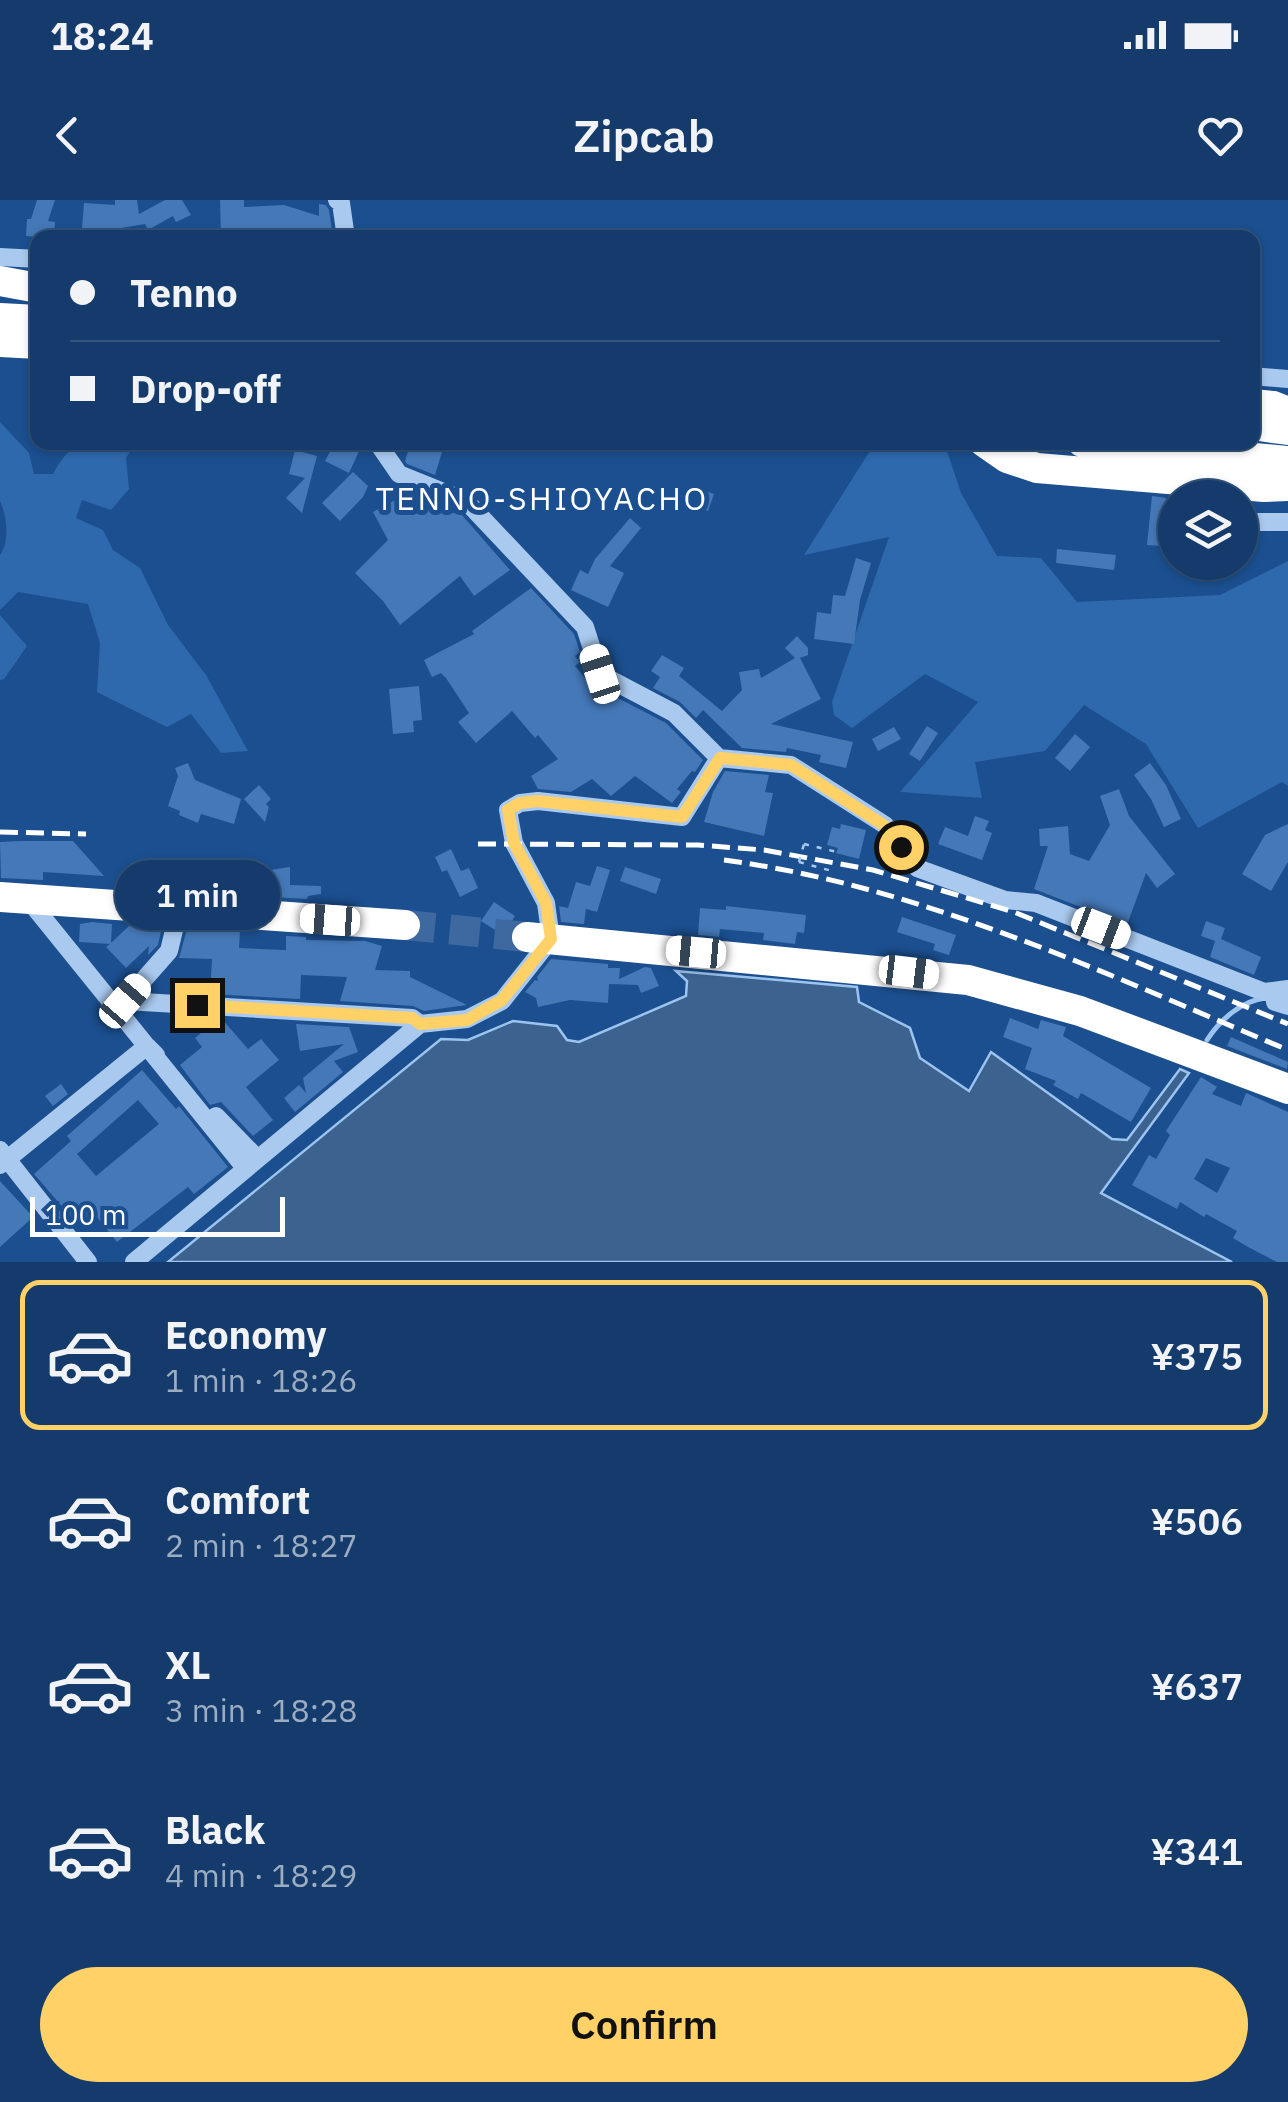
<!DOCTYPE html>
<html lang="en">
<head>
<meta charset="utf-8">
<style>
	body { margin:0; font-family:"IBM Plex Sans",sans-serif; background:#214673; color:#f1f3f6; height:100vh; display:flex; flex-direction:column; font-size:38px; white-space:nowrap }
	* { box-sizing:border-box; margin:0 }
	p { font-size:32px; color:#9dadc1 }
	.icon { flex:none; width:55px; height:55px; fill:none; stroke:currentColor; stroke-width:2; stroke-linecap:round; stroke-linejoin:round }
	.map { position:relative; height:1062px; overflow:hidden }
	.drawer { display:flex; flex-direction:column; background:#143b6b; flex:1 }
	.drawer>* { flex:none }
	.hud { position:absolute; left:30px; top:30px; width:1230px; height:220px; border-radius:20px; box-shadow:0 2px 8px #0004,0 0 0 2px #33557e; display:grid; align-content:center; height:220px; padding:0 40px; background:#143b6b }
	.buttons { position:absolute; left:1158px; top:280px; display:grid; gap:20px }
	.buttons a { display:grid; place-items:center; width:100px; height:100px; border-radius:50%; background:#143b6b; box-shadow:0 2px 8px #0004,0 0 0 2px #33557e; font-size:50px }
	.scale { position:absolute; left:30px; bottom:25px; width:255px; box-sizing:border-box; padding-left:10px; border:5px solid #fff; border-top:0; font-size:28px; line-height:35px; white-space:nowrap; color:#fff; -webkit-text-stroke:8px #1b4f8f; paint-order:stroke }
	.end { position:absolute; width:45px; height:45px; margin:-22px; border:12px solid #ffd166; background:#111; box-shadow:0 0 0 5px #111 }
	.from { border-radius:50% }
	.bubble { position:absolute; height:70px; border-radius:35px; background:#143b6b; box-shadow:0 2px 8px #0004,0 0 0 2px #33557e; font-size:32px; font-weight:600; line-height:70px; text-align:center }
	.car { position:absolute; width:30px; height:60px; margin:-30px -15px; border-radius:12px; box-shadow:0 0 8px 2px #0007; background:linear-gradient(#fff 24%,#345 0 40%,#fff 0 76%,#345 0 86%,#fff 0) }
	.hud b { display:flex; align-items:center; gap:35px; height:95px; font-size:38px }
	.hud b+b { border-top:2px solid #33557e }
	.hud i { width:25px; height:25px; background:#f1f3f6 }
	ul { padding:18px 0 0; list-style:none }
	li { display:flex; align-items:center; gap:30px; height:150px; margin:0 20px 15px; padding:0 20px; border:5px solid transparent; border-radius:20px }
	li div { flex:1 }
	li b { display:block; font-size:38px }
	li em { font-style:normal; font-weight:600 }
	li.current { border-color:#ffd166 }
	li>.icon { width:90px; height:90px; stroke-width:1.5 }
	.cta { display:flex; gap:20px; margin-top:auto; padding:20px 40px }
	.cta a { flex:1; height:115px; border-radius:60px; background:#ffd166; color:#111; font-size:40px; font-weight:600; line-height:115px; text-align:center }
	.status { display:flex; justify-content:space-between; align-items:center; height:70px; padding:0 50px; background:#143b6b; direction:ltr }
	.status svg { height:28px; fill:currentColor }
	header { display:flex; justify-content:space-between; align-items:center; height:130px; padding:0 40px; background:#143b6b; font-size:45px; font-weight:600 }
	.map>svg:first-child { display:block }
	.green { fill:#2e69ad }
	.water { fill:#3c6290; stroke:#9cc4f0; stroke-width:2.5 }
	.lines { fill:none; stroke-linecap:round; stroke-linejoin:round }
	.stream { stroke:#9cc4f0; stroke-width:5 }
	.building { fill:#4478b7; fill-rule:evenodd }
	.highway-tunnel { stroke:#3d69a0; stroke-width:30; stroke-dasharray:30 15; stroke-linecap:butt }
	.path { stroke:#a9c9ee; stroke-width:2.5; stroke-dasharray:5 8; stroke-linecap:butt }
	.minor { stroke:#a9c9ee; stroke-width:18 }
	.highway { stroke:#fff; stroke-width:30 }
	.rail { stroke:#fff; stroke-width:5; stroke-dasharray:18 8; stroke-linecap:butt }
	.path-bridge { stroke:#a9c9ee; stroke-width:2.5; stroke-dasharray:5 8; stroke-linecap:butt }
	.route { stroke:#ffd166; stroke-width:12 }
	.labels { text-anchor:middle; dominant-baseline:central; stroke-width:10; stroke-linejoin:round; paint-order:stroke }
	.neighbourhood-label { font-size:32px; letter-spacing:2.5px; fill:#fff; stroke:#1b4f8f }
</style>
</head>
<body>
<div class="status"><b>18:24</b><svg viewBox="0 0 49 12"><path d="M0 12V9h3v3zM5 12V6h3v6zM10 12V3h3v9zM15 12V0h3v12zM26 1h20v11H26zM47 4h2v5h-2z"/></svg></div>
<header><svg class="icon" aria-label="back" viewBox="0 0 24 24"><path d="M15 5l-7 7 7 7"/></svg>Zipcab<svg class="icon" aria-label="heart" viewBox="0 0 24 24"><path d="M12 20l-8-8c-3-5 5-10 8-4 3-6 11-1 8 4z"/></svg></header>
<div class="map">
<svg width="1288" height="1062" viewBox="0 0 1288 1062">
	<rect width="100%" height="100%" fill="#1b4f8f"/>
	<path class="green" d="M0,222L29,253L34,274H53C78,230 89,242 135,243L126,258L129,289L111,310L82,300L76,318L103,330L113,350L140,368L168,425L206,475L248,551L221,553L191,514L167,527L97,492L100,443L88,404L18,392L0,410V355C10,342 7,315 0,301Z
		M944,242L961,293L997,356L1041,358L1077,402L1220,395L1288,361V586L1282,582L1198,628L1146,544L1084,505L1045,551L975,562L982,598L900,592L978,502L925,474L852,528L834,515L832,502L889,337L804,355L875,243Z
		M0,415L27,446L4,479L0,480Z"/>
	<path class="water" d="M676,771L857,787L859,802L910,828L920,858L969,891L991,852L1112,939L1127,940L1180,869L1189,873L1101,993L1232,1062H168L441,839L468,840L513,821L557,826L567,840L579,842L686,796L687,781Z"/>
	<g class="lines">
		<path class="stream" d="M1207,840C1220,820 1241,801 1265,798"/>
	</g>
	<path class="building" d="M37,0H55L48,21L55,22L54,38L26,36L27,19H31Z
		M115,0H137L139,14L165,0H182L191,15L176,22L173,16L148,30L145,24L109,30L82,28L84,3L115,5Z
		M220,0H244V7L284,5L319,16V4L326,5L329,10L333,38H296L280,33V38H221Z
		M335,242H353L361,247L349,273L325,261Z
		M411,242L442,252L435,275L407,264L405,261Z
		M295,250L317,256L302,313L286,298L305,278L289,274Z
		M353,272L368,286L363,297L340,321L322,303Z
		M702,290L714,294L708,311L696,306Z
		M410,292L448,308L446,312L461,314L510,370L474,396L460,376L400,425L383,401L355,373L388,340L373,312Z
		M1152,296L1166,298L1165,316L1175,317V347L1147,345Z
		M630,318L641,328L610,366L624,373L608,407L571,390L580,370L588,374L595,359Z
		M1057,349L1116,355L1114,370L1056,363Z
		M856,358L871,363L860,400L854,444L814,439L817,412L831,414L833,395L845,396Z
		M531,388L574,434L580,452L575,456L580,462L575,466L605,502L612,495L666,523L703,560L695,572L692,571L677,589L681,592L672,603L635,576L611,596L592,579L571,592L538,589L531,576L558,559L538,535L535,538L512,511L476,543L458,522L469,513L446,478L441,473L432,477L424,460L474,434L472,431Z
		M797,436L808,448V455L800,458L821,499L771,524L853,542L846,568L819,562L821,555L787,548L786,552L742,548L703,510L696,518L680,502L653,488L660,477L651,471L662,455L684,468L679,476L722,511L742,490L739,472L759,469L761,478L795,458L785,448Z
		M419,486L422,520L413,521L414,532L393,534L389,489Z
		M927,526L938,533L920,561L909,554Z
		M894,527L901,539L878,551L872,539Z
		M1075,534L1090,547L1070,571L1055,558Z
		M188,563L195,580L241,599L234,624L201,614L198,623L179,615L180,611L168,606L178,576L175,568Z
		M1150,563L1166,585L1181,619L1164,627L1151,599L1134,575Z
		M725,571L769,575L765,592L773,593L764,636L704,622L713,592Z
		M259,585L271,599L266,604L269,607L265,622L244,599Z
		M1119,589L1129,616L1175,674L1157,688L1146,673L1127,725L1034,689L1048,646H1040L1039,629L1068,626L1070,654L1089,661L1110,625L1100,596Z
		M975,616L989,621L985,630L992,633L982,660L938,644L945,627L968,636Z
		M841,624L866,630L859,659L836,653L838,648L827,645L832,627L840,629Z
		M1288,624V662L1271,691L1242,674L1265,635Z
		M20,641H73L104,676L43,672V680L1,678L0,642Z
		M451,649L461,671L469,668L478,688L460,697L447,670L442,672L435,657Z
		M597,666L610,670L597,712L586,709L584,724L561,722L559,706L568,708L576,682L590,686Z
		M290,667V685L321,686V694L308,696L307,699L272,697L270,670Z
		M625,667L661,679L656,694L620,681Z
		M494,702L515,716L503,735L481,721Z
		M726,706L806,715L804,733L797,732L795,744L763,740L764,733L720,729L719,737L698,735L700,708L726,710Z
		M902,717L956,735L949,755L933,750L935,744L897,732Z
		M1206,721L1225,728L1221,739L1261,757L1254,775L1210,757L1215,741L1201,736Z
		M92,722L112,724L111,743L130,725L162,727L158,745L148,755L149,746L126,768L106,747L110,744L79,742L80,724Z
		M187,729L240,732L239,748L286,750V736L306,737V740L365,741L382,746L375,770L410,771V777L467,805L424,811L413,806L340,801L347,777L301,775L300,799L210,794L212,759L179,758Z
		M551,759L608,764V768H620L619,779L645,767L651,768L659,786L641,793L638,785L609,784L608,803L570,800L538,807L536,798L525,792L535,780L538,781L537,777Z
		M198,818L222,819L248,849L261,839L279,860L246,887L273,920L253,936L221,902L210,905L180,865L202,847L195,838L202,832L193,822Z
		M1010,818L1038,829L1041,820L1066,827L1063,836L1151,888L1131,922L1081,893L1078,899L1053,885L1056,881L1025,869L1032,848L1003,837Z
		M296,824L349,827L358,852L334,861L343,872L295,912L284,898L299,885L306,893L303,878L344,844L300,851Z
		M1231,837L1288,862L1287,869L1227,846Z
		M142,870L176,909L179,906L228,967L194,994L188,987L117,1042L93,1012L78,1025L34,974L71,941L67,936ZM138,900L159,924L96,976L77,954Z
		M1201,877L1217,887L1212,894L1241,906L1246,893L1288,912V1062H1277L1248,1047L1233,1038L1237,1031L1206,1014L1204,1017L1180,1002L1177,1009L1132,985L1149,955L1156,959L1170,935L1166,931ZM1206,958L1230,968L1217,993L1194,979Z
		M61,884L68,894L53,906L45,896Z
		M0,981L33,1017L0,1047Z"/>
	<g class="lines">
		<path class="highway-tunnel" d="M405,725L527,737"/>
		<path class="path" d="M804,644L837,652
			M799,662L832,671"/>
		<path class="minor" d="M337,0L341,3L346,38
			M0,57L38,59
			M1252,176L1288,179
			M372,242L379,245L399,274L466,301L585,427L600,474L674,513L719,558L791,565L885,625L917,668L1005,700L1036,703L1264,792L1288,789
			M1250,322H1288
			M27,698L246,969
			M1274,791L1275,802L1288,806
			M109,800L412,818L420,824
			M125,801L169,751L179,709
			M216,916L254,955
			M0,950L88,1062
			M0,965L147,846L156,855
			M134,1062L420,824L467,819L502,801L551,739L546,703L514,643L508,610L520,603L538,601L682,617L719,558"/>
		<path class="highway" d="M0,81L38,88
			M0,118L38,120
			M0,142L38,144
			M1252,204L1273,206L1288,212
			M1252,225L1288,230
			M984,242L1007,258L1037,268L1264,287L1288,286
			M1082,242L1288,261
			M0,697L405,725
			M527,737L968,780L1080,811L1288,889"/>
		<path class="rail" d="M0,632L86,634
			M478,644L698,645L764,650L873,670L1014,712L1288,824
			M724,660C921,686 1106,774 1288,850"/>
		<path class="path-bridge" d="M799,662L804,644"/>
	</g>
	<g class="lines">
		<path class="route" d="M197,805L412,818L420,824L467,820L502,800L551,739L546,703L514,643L508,610L520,603L538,601L682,617L720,558L791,565L885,626L901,647"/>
	</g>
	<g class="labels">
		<g class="neighbourhood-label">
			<text x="542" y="298">TENNO-SHIOYACHO</text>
		</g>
	</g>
</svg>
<div class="buttons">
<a><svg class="icon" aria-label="layers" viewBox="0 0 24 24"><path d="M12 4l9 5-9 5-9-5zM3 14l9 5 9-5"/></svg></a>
</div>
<div class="scale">100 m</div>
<i class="end from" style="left:901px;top:647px"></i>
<i class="end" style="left:197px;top:805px"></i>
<div class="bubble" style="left:115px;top:660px;width:165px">1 min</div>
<i class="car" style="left:600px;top:474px;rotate:342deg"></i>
<i class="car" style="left:330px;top:720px;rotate:274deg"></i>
<i class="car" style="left:1101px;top:728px;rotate:111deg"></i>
<i class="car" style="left:696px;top:752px;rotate:275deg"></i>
<i class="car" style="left:909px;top:772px;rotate:97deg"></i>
<i class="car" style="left:125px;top:801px;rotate:41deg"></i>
<div class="hud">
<b><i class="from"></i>Tenno</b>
<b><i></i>Drop-off</b>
</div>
</div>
<section class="drawer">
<ul>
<li class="current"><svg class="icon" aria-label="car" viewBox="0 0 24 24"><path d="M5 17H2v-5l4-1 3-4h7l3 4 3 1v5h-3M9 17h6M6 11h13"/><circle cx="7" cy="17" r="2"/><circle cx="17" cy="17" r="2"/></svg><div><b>Economy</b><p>1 min · 18:26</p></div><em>¥375</em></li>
<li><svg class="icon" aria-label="car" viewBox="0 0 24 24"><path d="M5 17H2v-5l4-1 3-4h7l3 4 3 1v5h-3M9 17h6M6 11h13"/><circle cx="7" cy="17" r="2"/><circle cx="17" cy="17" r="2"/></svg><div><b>Comfort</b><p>2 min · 18:27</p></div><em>¥506</em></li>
<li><svg class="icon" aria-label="car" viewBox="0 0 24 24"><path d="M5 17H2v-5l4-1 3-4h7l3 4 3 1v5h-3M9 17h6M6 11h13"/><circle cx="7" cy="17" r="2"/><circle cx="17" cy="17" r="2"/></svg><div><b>XL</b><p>3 min · 18:28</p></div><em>¥637</em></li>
<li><svg class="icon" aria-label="car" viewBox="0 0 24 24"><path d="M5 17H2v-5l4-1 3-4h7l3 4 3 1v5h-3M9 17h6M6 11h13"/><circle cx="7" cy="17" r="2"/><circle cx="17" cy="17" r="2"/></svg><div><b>Black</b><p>4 min · 18:29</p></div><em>¥341</em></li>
</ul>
<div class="cta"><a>Confirm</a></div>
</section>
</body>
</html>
